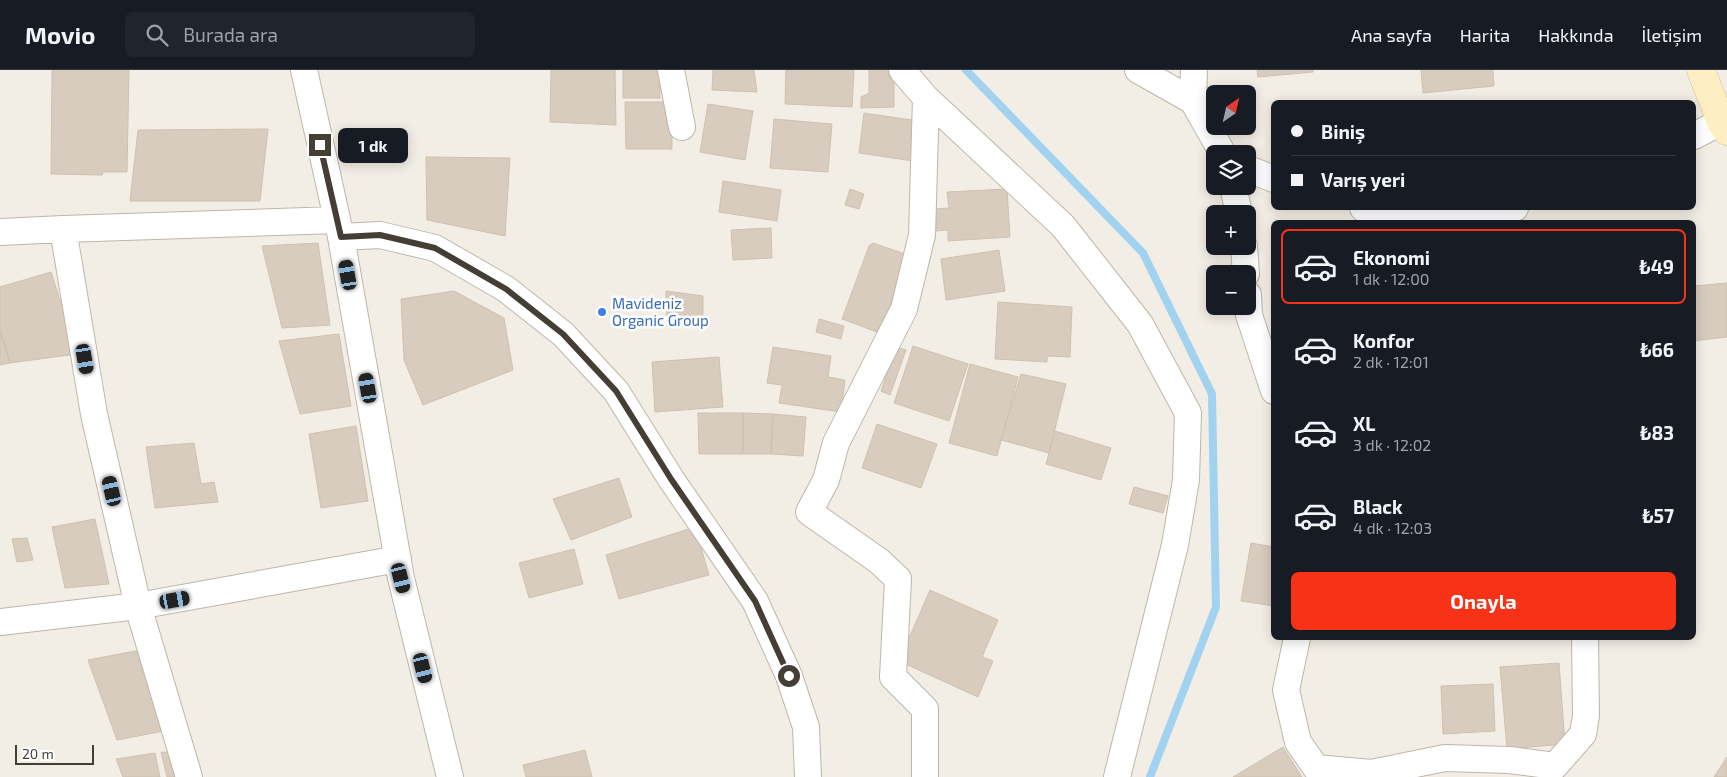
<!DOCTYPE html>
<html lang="tr">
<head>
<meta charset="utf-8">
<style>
	body { margin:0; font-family:"Exo 2",sans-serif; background:#20242c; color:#f1f3f6; height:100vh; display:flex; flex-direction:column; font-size:19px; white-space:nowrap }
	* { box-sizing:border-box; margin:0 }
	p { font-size:16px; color:#9ea1a6 }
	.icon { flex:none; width:28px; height:28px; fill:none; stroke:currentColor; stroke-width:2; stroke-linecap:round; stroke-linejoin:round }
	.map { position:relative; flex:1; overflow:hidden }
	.panel { position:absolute; left:1271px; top:150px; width:425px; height:420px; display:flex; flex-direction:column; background:#171b24; border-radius:8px; box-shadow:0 2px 12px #0003 }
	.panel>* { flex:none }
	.banner { position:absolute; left:1271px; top:30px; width:425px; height:110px; border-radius:8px; box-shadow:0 2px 12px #0003; display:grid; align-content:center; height:110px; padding:0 20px; background:#171b24 }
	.needle { width:32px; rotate:34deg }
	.buttons { position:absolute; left:1206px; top:15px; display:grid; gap:10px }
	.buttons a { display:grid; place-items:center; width:50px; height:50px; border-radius:8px; background:#171b24; box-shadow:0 2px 12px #0003; font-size:25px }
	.scale { position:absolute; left:15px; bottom:12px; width:79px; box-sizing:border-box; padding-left:5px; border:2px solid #453e35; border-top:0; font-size:14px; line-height:18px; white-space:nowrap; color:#453e35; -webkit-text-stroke:4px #fff; paint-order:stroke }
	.end { position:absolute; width:22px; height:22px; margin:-11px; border:6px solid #453e35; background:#fff; box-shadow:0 0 0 2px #fff }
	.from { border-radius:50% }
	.bubble { position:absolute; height:35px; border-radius:8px; background:#171b24; box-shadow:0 2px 12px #0003; font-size:16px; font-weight:700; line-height:35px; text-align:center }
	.car { position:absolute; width:15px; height:30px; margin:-15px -8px; border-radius:6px; box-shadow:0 0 4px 1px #0007; background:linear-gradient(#222 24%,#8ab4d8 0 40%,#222 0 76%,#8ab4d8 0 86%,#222 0) }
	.banner b { display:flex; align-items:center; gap:18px; height:48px; font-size:19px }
	.banner b+b { border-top:1px solid #363941 }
	.banner i { width:12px; height:12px; background:#f1f3f6 }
	ul { padding:9px 0 0; list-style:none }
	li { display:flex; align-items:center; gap:15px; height:75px; margin:0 10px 8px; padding:0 10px; border:2px solid transparent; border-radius:8px }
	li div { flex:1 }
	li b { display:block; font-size:19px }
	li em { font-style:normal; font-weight:700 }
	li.active { border-color:#f83217 }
	li>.icon { width:45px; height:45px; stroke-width:1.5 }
	.action { display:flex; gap:10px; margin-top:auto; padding:10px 20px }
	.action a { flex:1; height:58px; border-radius:8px; background:#f83217; color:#fff; font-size:20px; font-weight:700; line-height:58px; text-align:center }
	header { display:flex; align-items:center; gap:30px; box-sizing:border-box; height:70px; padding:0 25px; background:#171b24; border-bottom:1px solid #363941 }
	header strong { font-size:24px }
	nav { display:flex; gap:28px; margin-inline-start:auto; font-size:18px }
	.search { width:350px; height:45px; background:#20242c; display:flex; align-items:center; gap:12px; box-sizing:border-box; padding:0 18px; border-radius:8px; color:#9ea1a6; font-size:19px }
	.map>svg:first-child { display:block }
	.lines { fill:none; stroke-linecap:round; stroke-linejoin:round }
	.stream { stroke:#a1d2ef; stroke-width:8 }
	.building { fill:#d7ccbe; stroke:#cfc1ae }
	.street-casing { stroke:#beb6a8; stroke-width:28 }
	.secondary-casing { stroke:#d3c195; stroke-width:29 }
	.street { stroke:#fff; stroke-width:26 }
	.secondary { stroke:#feeec4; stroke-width:28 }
	.route { stroke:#453e35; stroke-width:6 }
	.shop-dot { fill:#3f7fe0; stroke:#fff; stroke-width:2 }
	.labels { text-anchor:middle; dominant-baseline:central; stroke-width:5; stroke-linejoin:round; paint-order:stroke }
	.shop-label { font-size:15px; fill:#366cbe; stroke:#fff; text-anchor:start }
</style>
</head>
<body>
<header>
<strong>Movio</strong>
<div class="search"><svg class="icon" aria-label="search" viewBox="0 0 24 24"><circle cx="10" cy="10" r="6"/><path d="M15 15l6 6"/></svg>Burada ara</div>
<nav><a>Ana sayfa</a><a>Harita</a><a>Hakkında</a><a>İletişim</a></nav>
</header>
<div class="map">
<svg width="1727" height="707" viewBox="0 0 1727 707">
	<rect width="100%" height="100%" fill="#f3eee5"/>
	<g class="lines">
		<path class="stream" d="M966,0L1143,183L1212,324L1216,537L1150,707"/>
	</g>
	<path class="building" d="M52,0H129L127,102H103L102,105L51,104Z
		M551,0H615L616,55L550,52Z
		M623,0H660V28H623Z
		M713,0H754L757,22L712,20Z
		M786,0H854L852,37L785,34Z
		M869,0H894V37L861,38V27L869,23Z
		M1257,0H1313V2L1258,7Z
		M1421,0H1493L1494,16L1423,23Z
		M625,32H672V79H626Z
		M708,34L753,41L745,90L700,82Z
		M864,43L925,52L920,92L859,83Z
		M774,49L832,54L828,102L770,98Z
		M268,59L260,131H130L138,60Z
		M426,87L510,88L505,166L427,150Z
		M723,111L781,120L777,151L719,142Z
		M850,119L864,124L859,139L845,135Z
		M1007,119L1010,167L948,171V160L936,161L935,139L949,138L947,122Z
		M771,158L772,188L733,190L731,160Z
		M318,173L330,255L282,258L262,176Z
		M873,173L914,187L885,265L842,249L869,176Z
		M999,180L1005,221L946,230L941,189Z
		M51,202L77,284L10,293L0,259V217Z
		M1727,213V267L1694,271V216Z
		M454,221L504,248L513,300L423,335L404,290L401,229Z
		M666,221L703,226V249L667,246Z
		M998,232L1072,237L1070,287L1047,286V292L995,289Z
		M819,249L844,256L841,269L816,262Z
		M0,259L10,293L0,295Z
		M339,264L351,336L300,344L279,271Z
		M913,276L968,294L949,351L894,333Z
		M773,277L831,286L828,307L845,310L841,342L779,333L782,315L767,313Z
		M896,277L906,280L890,325L881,321Z
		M719,287L723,337L655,342L652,292Z
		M970,294L1018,307L997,386L949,373Z
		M1021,304L1066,314L1049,383L1001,370Z
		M698,343H743V384H699Z
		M743,343L773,344L771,384H743Z
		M773,344L806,347L803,386L771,384Z
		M877,354L937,374L921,418L862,398Z
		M356,356L368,431L321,438L309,364Z
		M1055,361L1111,378L1101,410L1046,394Z
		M194,373L201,414L214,412L218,432L155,438L146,377Z
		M619,408L632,447L571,470L553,429Z
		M1134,417L1168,426L1163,443L1129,434Z
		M95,449L109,514L65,518L52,457Z
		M695,457L709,505L619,529L606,485Z
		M27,468L33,490L17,492L12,469Z
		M1251,473L1274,477V536L1241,531Z
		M574,479L583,514L529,528L519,493Z
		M930,520L998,550L982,587L993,591L978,627L899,591Z
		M146,579L169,660L117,670L88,590Z
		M1559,593L1565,674L1507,679L1500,597Z
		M1493,614L1495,661L1443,664L1441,616Z
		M1283,677L1302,707H1233Z
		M585,680L592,707H526L523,695Z
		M161,682L178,683L184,707H167Z
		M155,683L160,707H123L116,689Z
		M1727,687V707H1714Z"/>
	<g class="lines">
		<defs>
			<path id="street" d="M304,0L341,167L401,508L450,707
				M671,0L682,57
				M902,0L926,28L922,165L904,239L836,373L826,410L809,442L879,491L898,509L893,607L925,639V707
				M1138,0L1193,31L1223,84
				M926,28L1063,156L1140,254L1188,343L1186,410L1175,475L1117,707
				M1193,31L1194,0
				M1694,66L1721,52
				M1248,99L1274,109
				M1233,116L1239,144
				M1363,138L1454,150L1515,138
				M63,159L336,150
				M0,162L63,159L94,344L138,536L189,707
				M341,167L380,165L435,178L506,219L563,264L616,321L671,409L755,531L789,606L806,657L808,707
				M1244,176L1246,204
				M1248,225L1249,245L1274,321
				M0,552L138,536L398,489
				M1297,568L1286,620L1298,672L1316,698L1371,703L1445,688L1509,690L1555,696L1583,664L1586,646L1585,568"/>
			<path id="secondary" d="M1701,0L1721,52L1727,61"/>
		</defs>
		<use href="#street" class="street-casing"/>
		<use href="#secondary" class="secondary-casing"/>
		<use href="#street" class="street"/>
		<use href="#secondary" class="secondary"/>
	</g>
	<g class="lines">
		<path class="route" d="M320,75L341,167L380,165L435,178L506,219L563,264L616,321L671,409L755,531L789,606"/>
	</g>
	<circle class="shop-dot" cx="602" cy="242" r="5"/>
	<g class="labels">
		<g class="shop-label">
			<text x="612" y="233">Mavideniz<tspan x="612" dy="17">Organic Group</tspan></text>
		</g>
	</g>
</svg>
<div class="buttons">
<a><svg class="needle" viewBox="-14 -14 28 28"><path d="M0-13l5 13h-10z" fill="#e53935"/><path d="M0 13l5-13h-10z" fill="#9ea1a6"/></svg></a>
<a><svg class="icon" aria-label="layers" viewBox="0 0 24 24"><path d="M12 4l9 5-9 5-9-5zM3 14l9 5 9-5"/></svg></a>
<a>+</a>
<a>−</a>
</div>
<div class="scale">20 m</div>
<i class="end from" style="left:789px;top:606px"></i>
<i class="end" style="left:320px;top:75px"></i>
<div class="bubble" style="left:338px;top:58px;width:70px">1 dk</div>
<i class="car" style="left:348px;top:205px;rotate:350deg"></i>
<i class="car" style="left:85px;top:289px;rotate:170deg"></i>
<i class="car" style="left:368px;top:318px;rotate:350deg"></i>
<i class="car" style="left:112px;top:421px;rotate:347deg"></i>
<i class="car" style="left:401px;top:508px;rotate:166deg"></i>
<i class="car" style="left:175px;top:530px;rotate:80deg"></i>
<i class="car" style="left:423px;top:598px;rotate:166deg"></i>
<div class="banner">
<b><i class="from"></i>Biniş</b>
<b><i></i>Varış yeri</b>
</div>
<section class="panel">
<ul>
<li class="active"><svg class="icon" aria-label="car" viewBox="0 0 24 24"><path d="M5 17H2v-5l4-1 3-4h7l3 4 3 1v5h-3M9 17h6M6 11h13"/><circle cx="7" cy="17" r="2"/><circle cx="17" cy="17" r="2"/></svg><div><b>Ekonomi</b><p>1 dk · 12:00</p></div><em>₺49</em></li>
<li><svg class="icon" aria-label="car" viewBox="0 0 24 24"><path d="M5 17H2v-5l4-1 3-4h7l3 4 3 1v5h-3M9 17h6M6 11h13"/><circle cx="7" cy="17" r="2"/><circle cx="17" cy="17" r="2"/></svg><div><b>Konfor</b><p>2 dk · 12:01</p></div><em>₺66</em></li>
<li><svg class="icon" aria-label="car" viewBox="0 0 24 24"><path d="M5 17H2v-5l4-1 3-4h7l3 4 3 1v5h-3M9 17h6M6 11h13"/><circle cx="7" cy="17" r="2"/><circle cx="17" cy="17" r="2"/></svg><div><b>XL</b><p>3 dk · 12:02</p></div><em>₺83</em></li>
<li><svg class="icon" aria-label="car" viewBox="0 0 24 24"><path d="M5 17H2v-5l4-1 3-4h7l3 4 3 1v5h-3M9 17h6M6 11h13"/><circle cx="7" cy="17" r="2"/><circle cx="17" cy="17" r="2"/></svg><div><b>Black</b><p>4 dk · 12:03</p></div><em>₺57</em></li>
</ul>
<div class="action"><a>Onayla</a></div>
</section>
</div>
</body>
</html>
